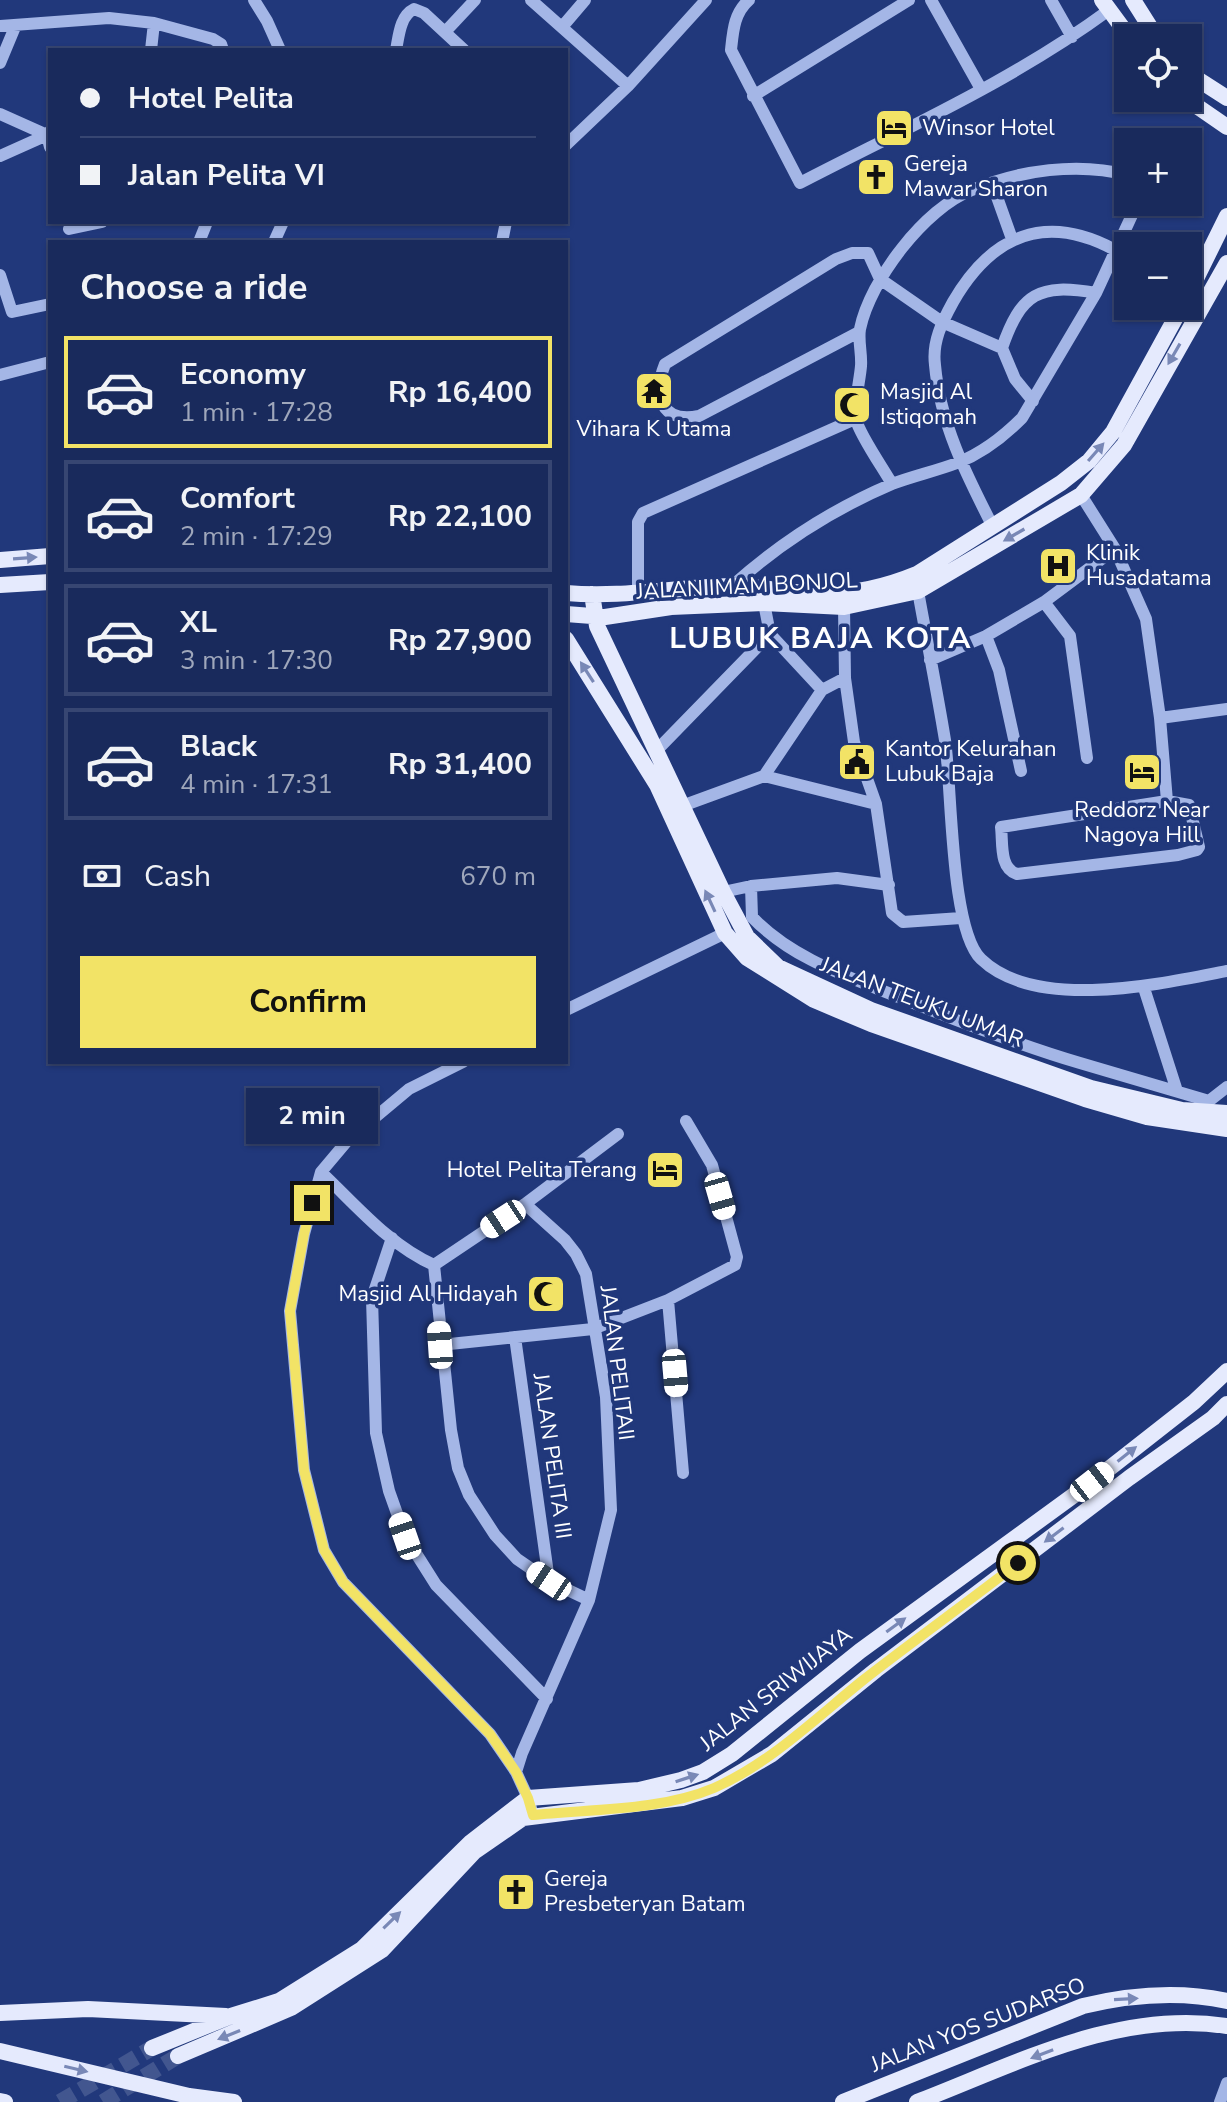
<!DOCTYPE html>
<html lang="en">
<head>
<meta charset="utf-8">
<style>
	body { margin:0; font-family:"Nunito Sans",sans-serif; background:#263665; color:#f1f3f6; height:100vh; display:flex; flex-direction:column; font-size:30px; white-space:nowrap }
	* { box-sizing:border-box; margin:0 }
	p { font-size:26px; color:#9fa7bb }
	.icon { flex:none; width:44px; height:44px; fill:none; stroke:currentColor; stroke-width:2; stroke-linecap:round; stroke-linejoin:round }
	.map { position:relative; flex:1; overflow:hidden }
	.panel { position:absolute; left:48px; top:240px; width:520px; height:824px; display:flex; flex-direction:column; background:#192a5c; border-radius:0px; box-shadow:0 2px 6px #0004,0 0 0 2px #374672 }
	.panel>* { flex:none }
	.hud { position:absolute; left:48px; top:48px; width:520px; height:176px; border-radius:0px; box-shadow:0 2px 6px #0004,0 0 0 2px #374672; display:grid; align-content:center; height:176px; padding:0 32px; background:#192a5c }
	.fabs { position:absolute; left:1114px; top:24px; display:grid; gap:16px }
	.fabs a { display:grid; place-items:center; width:88px; height:88px; border-radius:0px; background:#192a5c; box-shadow:0 2px 6px #0004,0 0 0 2px #374672; font-size:40px }
	.end { position:absolute; width:36px; height:36px; margin:-18px; border:10px solid #f2e366; background:#111; box-shadow:0 0 0 4px #111 }
	.from { border-radius:50% }
	.bubble { position:absolute; height:56px; border-radius:0px; background:#192a5c; box-shadow:0 2px 6px #0004,0 0 0 2px #374672; font-size:26px; font-weight:700; line-height:56px; text-align:center }
	.car { position:absolute; width:24px; height:48px; margin:-24px -12px; border-radius:10px; box-shadow:0 0 6px 2px #0007; background:linear-gradient(#fff 24%,#345 0 40%,#fff 0 76%,#345 0 86%,#fff 0) }
	.hud b { display:flex; align-items:center; gap:28px; height:76px; font-size:30px }
	.hud b+b { border-top:2px solid #374672 }
	.hud i { width:20px; height:20px; background:#f1f3f6 }
	ul { padding:0; list-style:none }
	li { display:flex; align-items:center; gap:24px; height:112px; margin:0 16px 12px; padding:0 16px; border:4px solid #374672; border-radius:0px }
	li div { flex:1 }
	li b { display:block; font-size:30px }
	li em { font-style:normal; font-weight:700 }
	li.active { border-color:#f2e366 }
	li>.icon { width:72px; height:72px; stroke-width:1.5 }
	h2 { padding:0 32px; font-size:36px; line-height:96px }
	.pay { display:flex; align-items:center; gap:20px; height:88px; padding:0 32px; font-size:30px }
	.pay p { margin-inline-start:auto }
	.button { display:flex; gap:16px; margin-top:auto; padding:16px 32px }
	.button a { flex:1; height:92px; border-radius:0px; background:#f2e366; color:#111; font-size:32px; font-weight:700; line-height:92px; text-align:center }
	.map>svg:first-child { display:block }
	.lines { fill:none; stroke-linecap:round; stroke-linejoin:round }
	.major-tunnel { stroke:#42568f; stroke-width:16; stroke-dasharray:16 8; stroke-linecap:butt }
	.minor { stroke:#a4b6e6; stroke-width:12 }
	.major { stroke:#e5eafd; stroke-width:16 }
	.oneway { fill:#7988b6 }
	.route { stroke:#f2e366; stroke-width:10 }
	.labels { text-anchor:middle; dominant-baseline:central; stroke-width:7; stroke-linejoin:round; paint-order:stroke }
	.poi-label { font-size:22px; fill:#fff; stroke:#21387b; text-anchor:start }
	.street-label { font-size:22px; fill:#fff; stroke:#21387b }
	.district-label { font-size:30px; font-weight:bold; letter-spacing:2px; fill:#fff; stroke:#21387b }
</style>
</head>
<body>
<div class="map">
<svg width="1227" height="2102" viewBox="0 0 1227 2102">
	<rect width="100%" height="100%" fill="#21387b"/>
	<g class="lines">
		<path class="major-tunnel" d="M60,2102L152,2048
			M103,2102L178,2056"/>
		<path class="minor" d="M254,0L267,21L280,50
			M531,0L628,86
			M749,0C734,13 733,31 731,50L800,183C904,129 1014,80 1109,10
			M931,0L981,89
			M1051,0L1072,37
			M0,26L109,18L154,23L213,39L221,44L223,50
			M562,27L585,0
			M445,32L475,0
			M151,50L154,23
			M396,50C399,35 400,16 414,9L424,13L464,50
			M0,63L15,27
			M753,96L909,0
			M0,114L47,135L50,147
			M1168,142L1169,141
			M566,145L628,86L706,0
			M0,156L47,135L50,131
			M992,183L1012,239
			M69,229L102,222
			M199,242L207,222
			M274,242L283,222
			M502,242L506,222
			M0,275L12,312L50,304
			M859,332L699,416C660,424 653,394 665,364L836,259L852,253H868L880,279L942,322L1002,348
			M0,375L50,362
			M1033,401L1015,379L1002,348C1021,293 1039,283 1096,293
			M892,484C883,468 861,437 856,420C853,408 860,380 861,366C862,354 858,341 860,329C870,280 925,208 972,190C1020,170 1078,162 1128,175
			M1081,495L1115,549L1146,619L1160,718L1167,801
			M992,525C966,474 940,423 935,365C932,342 942,322 953,302C991,236 1045,212 1115,250
			M732,586C780,543 833,509 892,484C913,476 936,471 957,463C980,454 1004,436 1022,418L1096,293L1138,202
			M918,591C927,641 937,691 945,740C952,788 950,929 981,959C1036,1012 1160,984 1227,971
			M638,594V522L643,513L855,419
			M1044,602L1070,636L1087,758
			M764,603L770,634L822,690
			M844,607L845,678L854,742L876,804L892,913L903,922L961,918
			M986,636L999,670L1021,771
			M930,660L986,636L1044,602L1115,549
			M1160,718L1227,709
			M657,750L770,634
			M764,776L876,804
			M1167,801L1189,805L1199,847L1197,850L1178,855L1017,874C999,868 1003,843 1001,827Z
			M682,806L764,776L822,690L845,678
			M751,886L752,917C792,959 849,977 901,998C960,1022 1019,1045 1080,1063C1123,1076 1166,1088 1209,1101
			M723,892L751,886L837,878L889,885
			M1144,988L1177,1091
			M566,1010L725,933
			M463,1062L409,1089L348,1140L321,1172L304,1234L290,1311L304,1470L324,1550L343,1582L490,1734L516,1772L528,1798L533,1815
			M1206,1106L1209,1101L1227,1087
			M321,1172C355,1204 390,1246 434,1265
			M392,1238L372,1298L376,1433L389,1491L405,1536L436,1585L547,1699
			M434,1265L451,1430L458,1468L469,1495L495,1535L517,1559L549,1581L589,1600
			M434,1265L525,1204L618,1134
			M668,1300L683,1473
			M515,1337L549,1581
			M440,1345L593,1329L668,1300L735,1265L737,1257L712,1165L686,1121
			M516,1772L522,1753L589,1600L611,1510L606,1397L586,1274L576,1254L565,1240L525,1204
			M1220,2102L1227,2083"/>
		<path class="major" d="M1102,0L1130,38
			M1133,0L1157,38
			M1188,73L1227,98
			M1185,98L1227,127
			M1188,295L1227,216
			M0,560L50,556
			M0,585L50,582
			M566,593C622,598 675,587 731,586C757,586 784,592 810,593C847,596 883,588 917,574L1061,483L1089,461L1113,432L1182,306
			M592,594L597,626L723,892L747,937L778,967L871,1010L1091,1088L1182,1110L1227,1113
			M566,614L605,617L671,607L764,603L844,607L918,591L1081,495L1124,445L1227,263
			M566,639L657,785L725,933L747,958L814,1000L871,1024L1085,1099L1147,1117L1227,1129
			M0,2013L88,2009L226,2016
			M152,2048L231,2016L279,2001L362,1949L471,1842L528,1798L639,1790L681,1780L703,1772L732,1754L860,1651L1092,1482L1194,1402L1227,1371
			M0,2051L189,2096L234,2102
			M178,2056L291,2008L382,1950L474,1852L523,1818L682,1798L714,1788L772,1754L876,1670L1129,1478L1213,1418L1227,1404
			M0,2101L5,2102
			M843,2102L1083,2006C1129,1995 1181,1991 1227,2001
			M917,2102C1016,2064 1119,2009 1227,2026"/>
	</g>
	<defs><path id="oneway-solid" d="M-6-.8H1V-3.2L6.5 0L1 3.2V.8H-6Z" transform="scale(2)"/></defs>
	<g class="oneway">
		<use href="#oneway-solid" transform="translate(1174 354) rotate(120)"/>
		<use href="#oneway-solid" transform="translate(1096 452) rotate(-49)"/>
		<use href="#oneway-solid" transform="translate(1014 535) rotate(150)"/>
		<use href="#oneway-solid" transform="translate(25 558) rotate(-4)"/>
		<use href="#oneway-solid" transform="translate(587 672) rotate(-123)"/>
		<use href="#oneway-solid" transform="translate(710 901) rotate(-115)"/>
		<use href="#oneway-solid" transform="translate(1127 1454) rotate(-38)"/>
		<use href="#oneway-solid" transform="translate(1054 1535) rotate(143)"/>
		<use href="#oneway-solid" transform="translate(896 1625) rotate(-36)"/>
		<use href="#oneway-solid" transform="translate(687 1778) rotate(-18)"/>
		<use href="#oneway-solid" transform="translate(392 1920) rotate(-44)"/>
		<use href="#oneway-solid" transform="translate(1126 1999) rotate(-3)"/>
		<use href="#oneway-solid" transform="translate(229 2035) rotate(158)"/>
		<use href="#oneway-solid" transform="translate(1042 2054) rotate(159)"/>
		<use href="#oneway-solid" transform="translate(76 2069) rotate(13)"/>
	</g>
	<g class="lines">
		<path class="route" d="M312,1203L304,1234L290,1311L304,1470L324,1550L343,1582L490,1734L516,1772L528,1798L533,1815C590,1809 660,1811 714,1788C769,1764 815,1719 862,1681C913,1641 967,1603 1018,1563"/>
	</g>
	<defs>
		<symbol id="hotel-square" viewBox="-11 -11 22 22"><rect x="-9" y="-9" width="18" height="18" rx="4" fill="#f2e366" stroke="#21387b"/><path d="M-6-4.5h1.5V1H6V5H4.5V3h-9V5H-6ZM-4 0a1.8 1.8 0 1 1 3.6 0ZM.5 0V-2.5h3Q6-2.5 6 0Z" fill="#111"/></symbol>
		<symbol id="church-square" viewBox="-11 -11 22 22"><rect x="-9" y="-9" width="18" height="18" rx="4" fill="#f2e366" stroke="#21387b"/><path d="M-1.2-6h2.4v3.5h3.3v2.4h-3.3V6h-2.4V-.1h-3.3v-2.4h3.3Z" fill="#111"/></symbol>
		<symbol id="temple-square" viewBox="-11 -11 22 22"><rect x="-9" y="-9" width="18" height="18" rx="4" fill="#f2e366" stroke="#21387b"/><path d="M0-6L5-2H3V0L6.5 2.5H4V6H1.5V3h-3V6H-4V2.5H-6.5L-3 0V-2H-5Z" fill="#111"/></symbol>
		<symbol id="mosque-square" viewBox="-11 -11 22 22"><rect x="-9" y="-9" width="18" height="18" rx="4" fill="#f2e366" stroke="#21387b"/><path d="M3.5-4.9A6 6 0 1 0 3.5 4.9A5 5 0 1 1 3.5-4.9Z" fill="#111"/></symbol>
		<symbol id="hospital-square" viewBox="-11 -11 22 22"><rect x="-9" y="-9" width="18" height="18" rx="4" fill="#f2e366" stroke="#21387b"/><path d="M-5-5h3v3.5h4V-5h3V5h-3V1.5h-4V5h-3Z" fill="#111"/></symbol>
		<symbol id="civic-square" viewBox="-11 -11 22 22"><rect x="-9" y="-9" width="18" height="18" rx="4" fill="#f2e366" stroke="#21387b"/><path d="M-.6-6.5H3V-4.5H.6V-3L4-1V1h2V6H-6V1h2V-1L-.6-3ZM-1.2 2.5V6h2.4V2.5Z" fill="#111"/></symbol>
	</defs>
	<g fill-rule="evenodd">
		<use href="#hotel-square" x="872" y="106" width="44" height="44"/>
		<use href="#church-square" x="854" y="155" width="44" height="44"/>
		<use href="#temple-square" x="632" y="369" width="44" height="44"/>
		<use href="#mosque-square" x="830" y="383" width="44" height="44"/>
		<use href="#hospital-square" x="1036" y="544" width="44" height="44"/>
		<use href="#civic-square" x="835" y="740" width="44" height="44"/>
		<use href="#hotel-square" x="1120" y="750" width="44" height="44"/>
		<use href="#hotel-square" x="643" y="1148" width="44" height="44"/>
		<use href="#mosque-square" x="524" y="1272" width="44" height="44"/>
		<use href="#church-square" x="494" y="1870" width="44" height="44"/>
	</g>
	<g class="labels">
		<g class="poi-label">
			<text x="922" y="128">Winsor Hotel</text>
			<text x="904" y="164">Gereja<tspan x="904" dy="25">Mawar Sharon</tspan></text>
			<text x="880" y="392">Masjid Al<tspan x="880" dy="25">Istiqomah</tspan></text>
			<text x="654" y="429" text-anchor="middle">Vihara K Utama</text>
			<text x="1086" y="553">Klinik<tspan x="1086" dy="25">Husadatama</tspan></text>
			<text x="885" y="749">Kantor Kelurahan<tspan x="885" dy="25">Lubuk Baja</tspan></text>
			<text x="1142" y="810" text-anchor="middle">Reddorz Near<tspan x="1142" dy="25">Nagoya Hill</tspan></text>
			<text x="637" y="1170" text-anchor="end">Hotel Pelita Terang</text>
			<text x="518" y="1294" text-anchor="end">Masjid Al Hidayah</text>
			<text x="544" y="1879">Gereja<tspan x="544" dy="25">Presbeteryan Batam</tspan></text>
		</g>
		<g class="street-label">
			<text transform="translate(747 586) rotate(-3)">JALAN IMAM BONJOL</text>
			<text transform="translate(922 1002) rotate(21)">JALAN TEUKU UMAR</text>
			<text transform="translate(617 1363) rotate(83)">JALAN PELITAII</text>
			<text transform="translate(552 1456) rotate(82)">JALAN PELITA III</text>
			<text transform="translate(776 1689) rotate(-38)">JALAN SRIWIJAYA</text>
			<text transform="translate(978 2025) rotate(-21)">JALAN YOS SUDARSO</text>
		</g>
		<g class="district-label">
			<text x="821" y="638">LUBUK BAJA KOTA</text>
		</g>
	</g>
</svg>
<div class="fabs">
<a><svg class="icon" aria-label="locate" viewBox="0 0 24 24"><circle cx="12" cy="12" r="6"/><path d="M12 2v4M12 18v4M2 12h4M18 12h4"/></svg></a>
<a>+</a>
<a>−</a>
</div>
<i class="end from" style="left:1018px;top:1563px"></i>
<i class="end" style="left:312px;top:1203px"></i>
<div class="bubble" style="left:246px;top:1088px;width:132px">2 min</div>
<i class="car" style="left:720px;top:1196px;rotate:164deg"></i>
<i class="car" style="left:503px;top:1219px;rotate:237deg"></i>
<i class="car" style="left:440px;top:1345px;rotate:356deg"></i>
<i class="car" style="left:675px;top:1373px;rotate:175deg"></i>
<i class="car" style="left:1092px;top:1482px;rotate:52deg"></i>
<i class="car" style="left:405px;top:1536px;rotate:341deg"></i>
<i class="car" style="left:549px;top:1581px;rotate:304deg"></i>
<div class="hud">
<b><i class="from"></i>Hotel Pelita</b>
<b><i></i>Jalan Pelita VI</b>
</div>
<section class="panel">
<h2>Choose a ride</h2>
<ul>
<li class="active"><svg class="icon" aria-label="car" viewBox="0 0 24 24"><path d="M5 17H2v-5l4-1 3-4h7l3 4 3 1v5h-3M9 17h6M6 11h13"/><circle cx="7" cy="17" r="2"/><circle cx="17" cy="17" r="2"/></svg><div><b>Economy</b><p>1 min · 17:28</p></div><em>Rp 16,400</em></li>
<li><svg class="icon" aria-label="car" viewBox="0 0 24 24"><path d="M5 17H2v-5l4-1 3-4h7l3 4 3 1v5h-3M9 17h6M6 11h13"/><circle cx="7" cy="17" r="2"/><circle cx="17" cy="17" r="2"/></svg><div><b>Comfort</b><p>2 min · 17:29</p></div><em>Rp 22,100</em></li>
<li><svg class="icon" aria-label="car" viewBox="0 0 24 24"><path d="M5 17H2v-5l4-1 3-4h7l3 4 3 1v5h-3M9 17h6M6 11h13"/><circle cx="7" cy="17" r="2"/><circle cx="17" cy="17" r="2"/></svg><div><b>XL</b><p>3 min · 17:30</p></div><em>Rp 27,900</em></li>
<li><svg class="icon" aria-label="car" viewBox="0 0 24 24"><path d="M5 17H2v-5l4-1 3-4h7l3 4 3 1v5h-3M9 17h6M6 11h13"/><circle cx="7" cy="17" r="2"/><circle cx="17" cy="17" r="2"/></svg><div><b>Black</b><p>4 min · 17:31</p></div><em>Rp 31,400</em></li>
</ul>
<div class="pay"><svg class="icon" aria-label="cash" viewBox="0 0 24 24"><path d="M3 7h18v10H3z"/><circle cx="12" cy="12" r="2"/></svg>Cash<p>670 m</p></div>
<div class="button"><a>Confirm</a></div>
</section>
</div>
</body>
</html>
